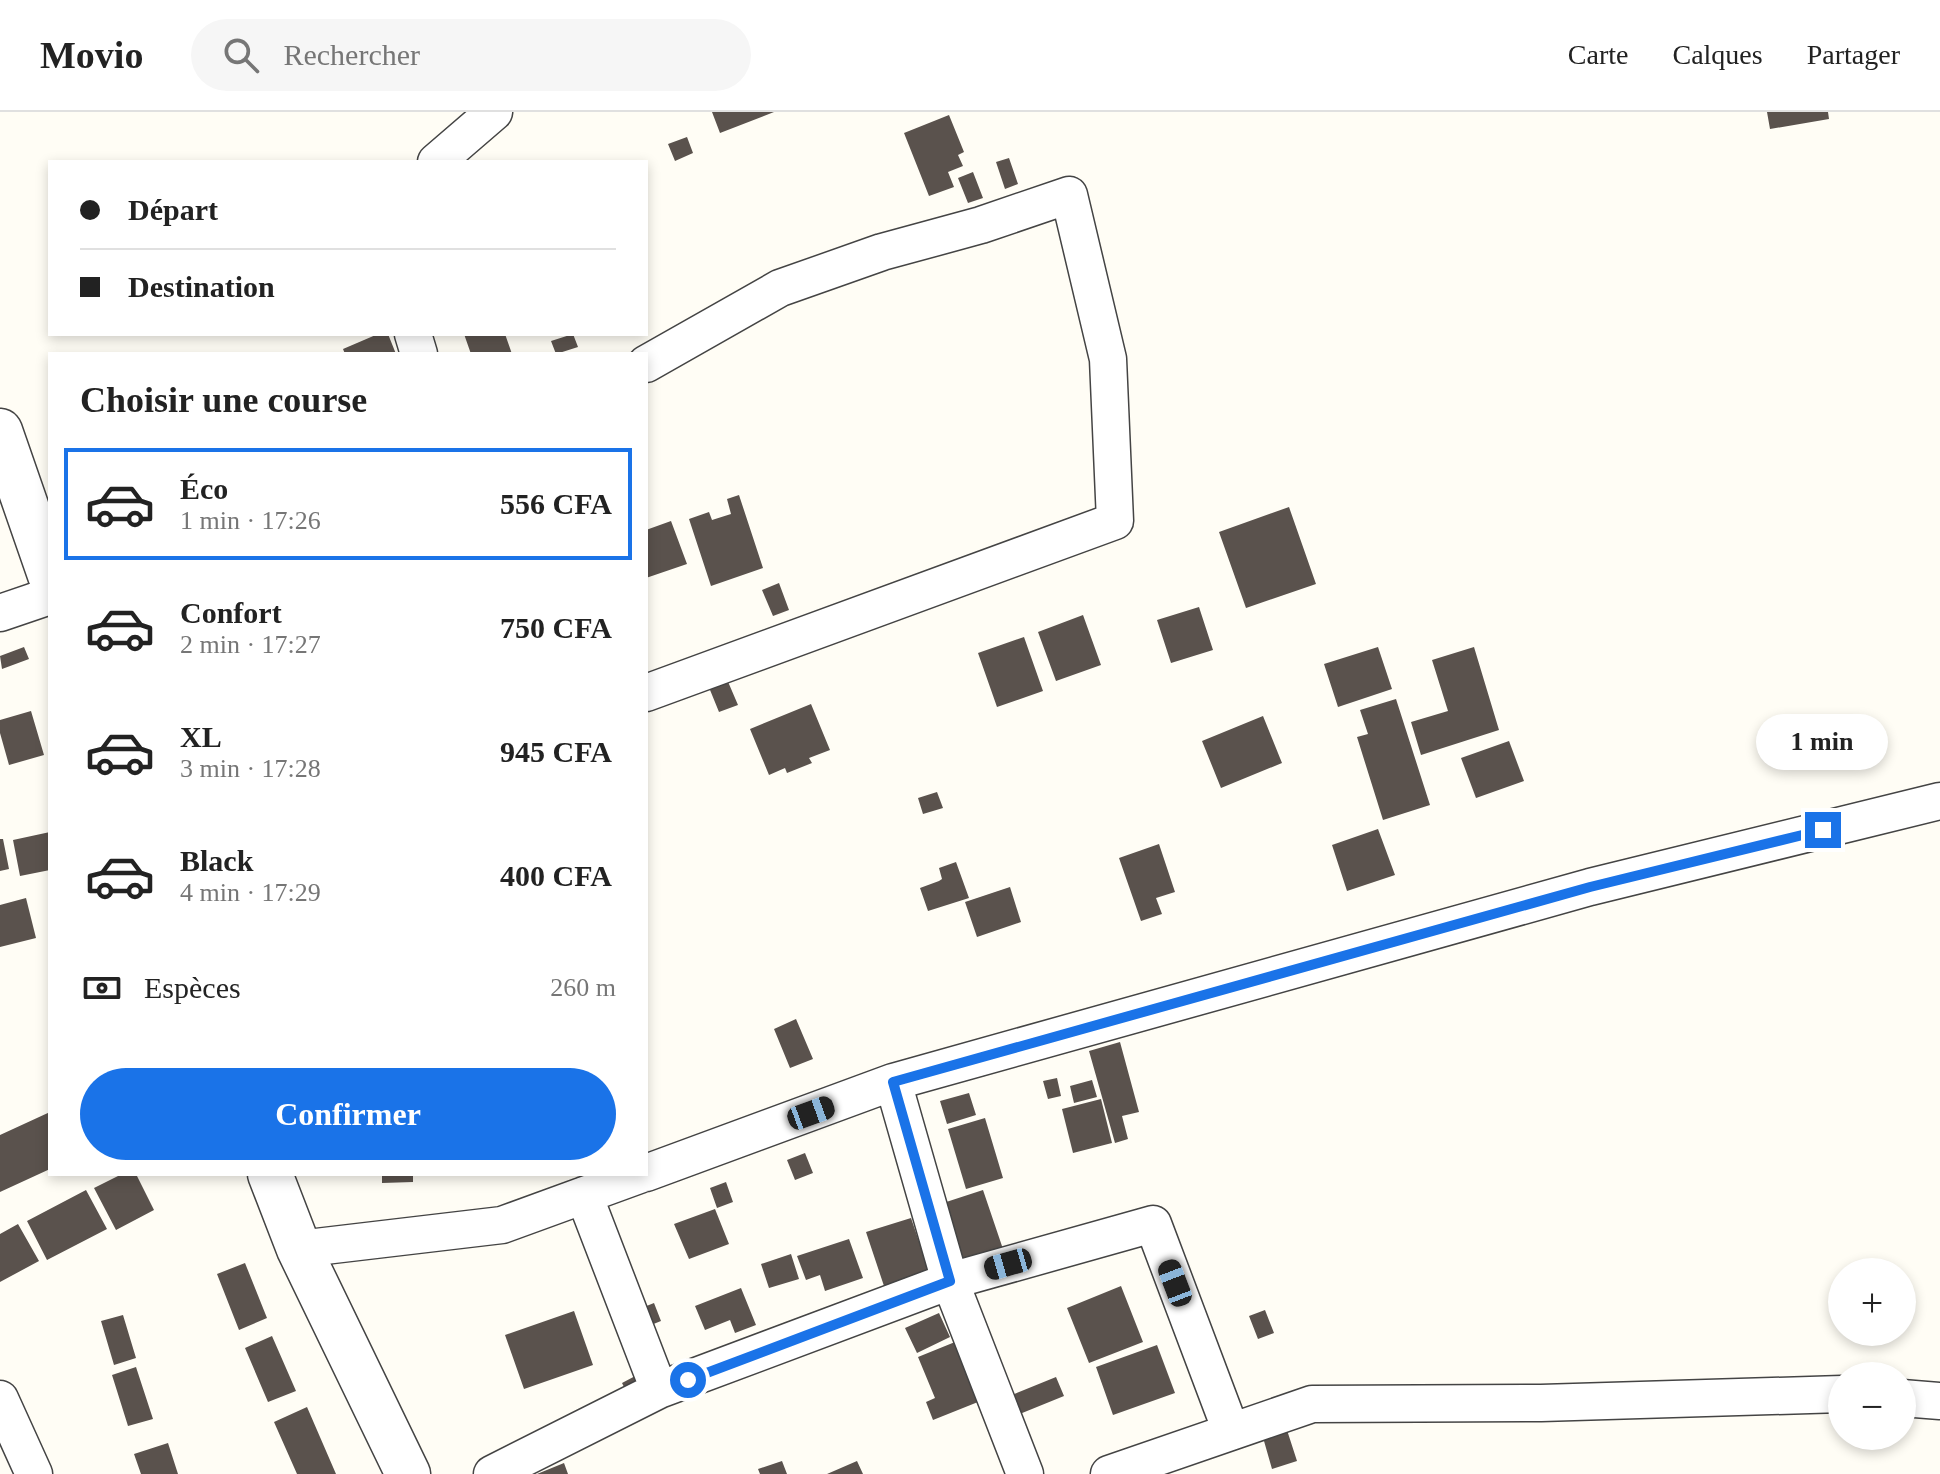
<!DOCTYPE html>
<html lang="fr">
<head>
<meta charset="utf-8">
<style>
	body { margin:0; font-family:Georgia,serif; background:#f6f6f6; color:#222; height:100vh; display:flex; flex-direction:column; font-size:30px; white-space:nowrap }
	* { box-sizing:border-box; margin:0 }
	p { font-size:26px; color:#767676 }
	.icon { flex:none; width:44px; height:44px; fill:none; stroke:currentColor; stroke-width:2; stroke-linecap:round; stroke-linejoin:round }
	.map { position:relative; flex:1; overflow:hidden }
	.details { position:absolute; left:48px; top:240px; width:600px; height:824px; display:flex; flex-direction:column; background:#fff; border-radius:0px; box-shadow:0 4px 12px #0003 }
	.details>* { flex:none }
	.guide { position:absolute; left:48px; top:48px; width:600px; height:176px; border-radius:0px; box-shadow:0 4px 12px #0003; display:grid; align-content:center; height:176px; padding:0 32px; background:#fff }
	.fabs { position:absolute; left:1828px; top:1146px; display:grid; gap:16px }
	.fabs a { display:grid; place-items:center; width:88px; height:88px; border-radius:50%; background:#fff; box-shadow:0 4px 12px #0003; font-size:40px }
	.end { position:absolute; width:36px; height:36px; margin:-18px; border:10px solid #1a73e8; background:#fff; box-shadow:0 0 0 4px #fff }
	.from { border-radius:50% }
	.bubble { position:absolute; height:56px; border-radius:28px; background:#fff; box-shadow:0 4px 12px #0003; font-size:26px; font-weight:800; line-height:56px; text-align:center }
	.car { position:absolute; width:24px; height:48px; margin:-24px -12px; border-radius:10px; box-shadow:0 0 6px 2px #0007; background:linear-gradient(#222 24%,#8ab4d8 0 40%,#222 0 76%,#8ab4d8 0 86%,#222 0) }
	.guide b { display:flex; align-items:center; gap:28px; height:76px; font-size:30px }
	.guide b+b { border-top:2px solid #e0e0e0 }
	.guide i { width:20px; height:20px; background:#222 }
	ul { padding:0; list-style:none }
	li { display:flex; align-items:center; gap:24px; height:112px; margin:0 16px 12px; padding:0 16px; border:4px solid transparent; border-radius:0px }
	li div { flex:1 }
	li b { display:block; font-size:30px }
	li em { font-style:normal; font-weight:800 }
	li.active { border-color:#1a73e8 }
	li>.icon { width:72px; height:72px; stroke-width:1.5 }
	h2 { padding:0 32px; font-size:36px; line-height:96px }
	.pay { display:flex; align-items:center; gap:20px; height:88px; padding:0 32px; font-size:30px }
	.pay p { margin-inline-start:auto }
	.cta { display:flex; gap:16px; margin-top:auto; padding:16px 32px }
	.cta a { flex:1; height:92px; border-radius:48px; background:#1a73e8; color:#fff; font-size:32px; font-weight:800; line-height:92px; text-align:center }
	header { display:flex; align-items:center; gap:48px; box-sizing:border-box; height:112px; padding:0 40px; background:#fff; border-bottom:2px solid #e0e0e0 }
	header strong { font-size:38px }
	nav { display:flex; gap:44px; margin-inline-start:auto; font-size:28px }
	.search { width:560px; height:72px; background:#f6f6f6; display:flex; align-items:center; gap:20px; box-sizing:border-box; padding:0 28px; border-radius:44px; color:#767676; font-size:30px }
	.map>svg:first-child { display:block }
	.building { fill:#5a524d }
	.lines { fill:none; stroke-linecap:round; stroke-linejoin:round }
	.minor-casing { stroke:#444; stroke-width:39 }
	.tertiary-casing { stroke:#444; stroke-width:47 }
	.minor { stroke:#fff; stroke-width:36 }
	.tertiary { stroke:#fff; stroke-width:44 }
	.route { stroke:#1a73e8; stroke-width:10 }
</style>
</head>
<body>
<header>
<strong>Movio</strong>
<div class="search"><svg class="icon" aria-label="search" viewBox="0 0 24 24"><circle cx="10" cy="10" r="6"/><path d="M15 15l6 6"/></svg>Rechercher</div>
<nav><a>Carte</a><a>Calques</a><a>Partager</a></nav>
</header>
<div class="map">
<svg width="1940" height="1362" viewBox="0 0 1940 1362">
	<rect width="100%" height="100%" fill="#fffdf5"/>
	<path class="building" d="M712,0H774L720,21Z
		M1767,0H1828L1829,7L1770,17Z
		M949,3L964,40L958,43L963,54L948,60L954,75L929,84L904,21Z
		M687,25L693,41L675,49L668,32Z
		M1009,46L1018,72L1005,77L996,50Z
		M973,60L983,86L968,91L958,66Z
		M378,222H388L396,242H345L343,237Z
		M464,222H505L512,242H471Z
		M573,222L578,235L556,242L551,229Z
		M739,383L763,456L711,474L689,407L709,400L712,408L731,402L727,387Z
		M1289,395L1316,472L1246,496L1219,420Z
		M671,409L687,452L646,466V418Z
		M779,471L789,498L773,504L762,478Z
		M1199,495L1213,538L1171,551L1157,508Z
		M1083,503L1101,553L1056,569L1038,520Z
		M1024,525L1043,579L997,595L978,541Z
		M24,535L29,547L2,557L0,544Z
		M1378,535L1392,577L1338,595L1324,552Z
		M1474,535L1499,618L1421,643L1411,610L1448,599L1432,548Z
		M726,565L738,593L719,600L708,573Z
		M1396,587L1430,693L1383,708L1357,625L1368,622L1360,598Z
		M811,592L830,638L809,646L812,651L787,661L785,656L769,663L750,617Z
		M31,599L44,643L9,653L0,621V608Z
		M1263,604L1282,651L1221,676L1202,629Z
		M1509,629L1524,669L1476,686L1461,646Z
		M937,680L943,696L923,702L918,686Z
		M1378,717L1395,763L1347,779L1332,733Z
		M50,720V758L20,764L13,728Z
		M0,727H3L9,757L0,759Z
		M1159,732L1175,780L1156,786L1162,802L1141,809L1119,746Z
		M956,750L969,786L928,799L920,776L939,769L942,767L939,756Z
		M1010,775L1021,810L977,825L965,790Z
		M26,786L36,826L0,835V793Z
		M796,907L813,947L790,956L774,917Z
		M1120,930L1139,1000L1122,1004L1128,1027L1115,1031L1089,939Z
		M1057,966L1061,984L1048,987L1043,969Z
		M1092,968L1097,985L1074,991L1070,974Z
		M969,981L976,1003L947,1012L940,989Z
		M1101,987L1112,1031L1073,1041L1062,997Z
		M50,1000V1057L0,1080V1023Z
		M985,1006L1003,1066L966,1077L948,1017Z
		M805,1041L813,1061L795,1068L787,1048Z
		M122,1062H136L154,1098L116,1118L94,1076Z
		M382,1062H413V1070L382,1071Z
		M726,1070L733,1090L717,1096L710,1076Z
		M86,1078L107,1117L47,1148L27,1109Z
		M983,1078L1004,1140L958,1155L937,1093Z
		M715,1097L729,1132L689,1147L674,1112Z
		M911,1106L929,1159L884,1174L866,1120Z
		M18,1112L39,1149L0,1170V1122Z
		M849,1127L863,1166L825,1179L820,1163L806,1168L797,1144Z
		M791,1142L799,1167L769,1176L761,1152Z
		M245,1151L267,1206L239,1218L217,1162Z
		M1121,1174L1143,1230L1089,1251L1067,1196Z
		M741,1176L756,1213L735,1221L730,1208L705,1218L695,1194Z
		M654,1191L661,1209L641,1217L634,1199Z
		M1265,1198L1274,1221L1258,1227L1249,1204Z
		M574,1199L593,1253L524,1277L505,1223Z
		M939,1201L950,1225L917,1241L905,1216Z
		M123,1203L136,1246L114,1253L101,1209Z
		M272,1224L296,1279L268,1290L245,1236Z
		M955,1230L978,1290L933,1308L926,1290L935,1286L918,1245Z
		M1157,1233L1175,1281L1113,1303L1096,1255Z
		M136,1255L153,1307L128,1314L112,1263Z
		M639,1262L630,1287L622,1271Z
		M1056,1265L1064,1284L1015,1304L1007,1285Z
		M307,1295L336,1362H297L274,1310Z
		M1286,1315L1297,1349L1272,1357L1262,1322Z
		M168,1331L178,1362H141L134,1342Z
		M782,1349L787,1362H760L758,1357Z
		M857,1349L863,1362H827Z
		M564,1351L568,1362H537Z"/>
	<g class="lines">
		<defs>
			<path id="minor" d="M436,50L494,0
				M413,222L419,242
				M646,252L780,176L882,140L981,113L1069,83L1108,247L1115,409L646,581
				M0,501L50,484
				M893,970L1590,775L1940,689
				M646,1061L893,970L950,1169L1025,1362
				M584,1083L659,1278
				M299,1137L502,1113L642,1062
				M1902,1286L1940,1289
				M0,1287L34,1362
				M492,1362L659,1278L950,1169L1153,1112L1231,1319
				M1109,1362L1312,1292L1541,1291L1842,1282"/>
			<path id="tertiary" d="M0,319L50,463
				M270,1062L299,1137L408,1362"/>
		</defs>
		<use href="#minor" class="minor-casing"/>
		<use href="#tertiary" class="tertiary-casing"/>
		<use href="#minor" class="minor"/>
		<use href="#tertiary" class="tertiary"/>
	</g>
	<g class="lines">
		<path class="route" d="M688,1268L950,1169L893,970L1590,775L1823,718"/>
	</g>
</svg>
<div class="fabs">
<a>+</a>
<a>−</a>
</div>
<i class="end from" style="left:688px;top:1268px"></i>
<i class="end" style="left:1823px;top:718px"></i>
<div class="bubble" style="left:1756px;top:602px;width:132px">1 min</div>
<i class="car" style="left:811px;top:1001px;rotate:70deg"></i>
<i class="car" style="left:1008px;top:1152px;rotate:254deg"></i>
<i class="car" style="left:1175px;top:1171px;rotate:339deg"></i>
<div class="guide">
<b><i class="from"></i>Départ</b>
<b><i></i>Destination</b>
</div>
<section class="details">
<h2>Choisir une course</h2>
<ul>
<li class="active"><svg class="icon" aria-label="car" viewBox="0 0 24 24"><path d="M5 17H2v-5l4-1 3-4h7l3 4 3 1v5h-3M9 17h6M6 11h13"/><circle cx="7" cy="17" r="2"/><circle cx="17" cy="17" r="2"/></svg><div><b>Éco</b><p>1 min · 17:26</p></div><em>556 CFA</em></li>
<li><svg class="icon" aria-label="car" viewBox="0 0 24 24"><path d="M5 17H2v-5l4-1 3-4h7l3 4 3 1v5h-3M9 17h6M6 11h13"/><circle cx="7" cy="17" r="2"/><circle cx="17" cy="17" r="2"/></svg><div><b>Confort</b><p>2 min · 17:27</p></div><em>750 CFA</em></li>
<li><svg class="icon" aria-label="car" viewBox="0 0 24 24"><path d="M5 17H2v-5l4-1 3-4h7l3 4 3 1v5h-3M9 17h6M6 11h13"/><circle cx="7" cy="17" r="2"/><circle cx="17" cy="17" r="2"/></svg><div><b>XL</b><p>3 min · 17:28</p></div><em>945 CFA</em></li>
<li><svg class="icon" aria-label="car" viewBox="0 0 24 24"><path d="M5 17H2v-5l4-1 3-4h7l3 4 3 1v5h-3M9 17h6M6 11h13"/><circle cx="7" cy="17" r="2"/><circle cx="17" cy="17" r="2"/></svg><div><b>Black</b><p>4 min · 17:29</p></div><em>400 CFA</em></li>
</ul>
<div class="pay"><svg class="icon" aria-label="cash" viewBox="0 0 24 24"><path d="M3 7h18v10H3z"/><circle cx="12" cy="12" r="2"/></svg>Espèces<p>260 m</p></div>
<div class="cta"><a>Confirmer</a></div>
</section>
</div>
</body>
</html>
